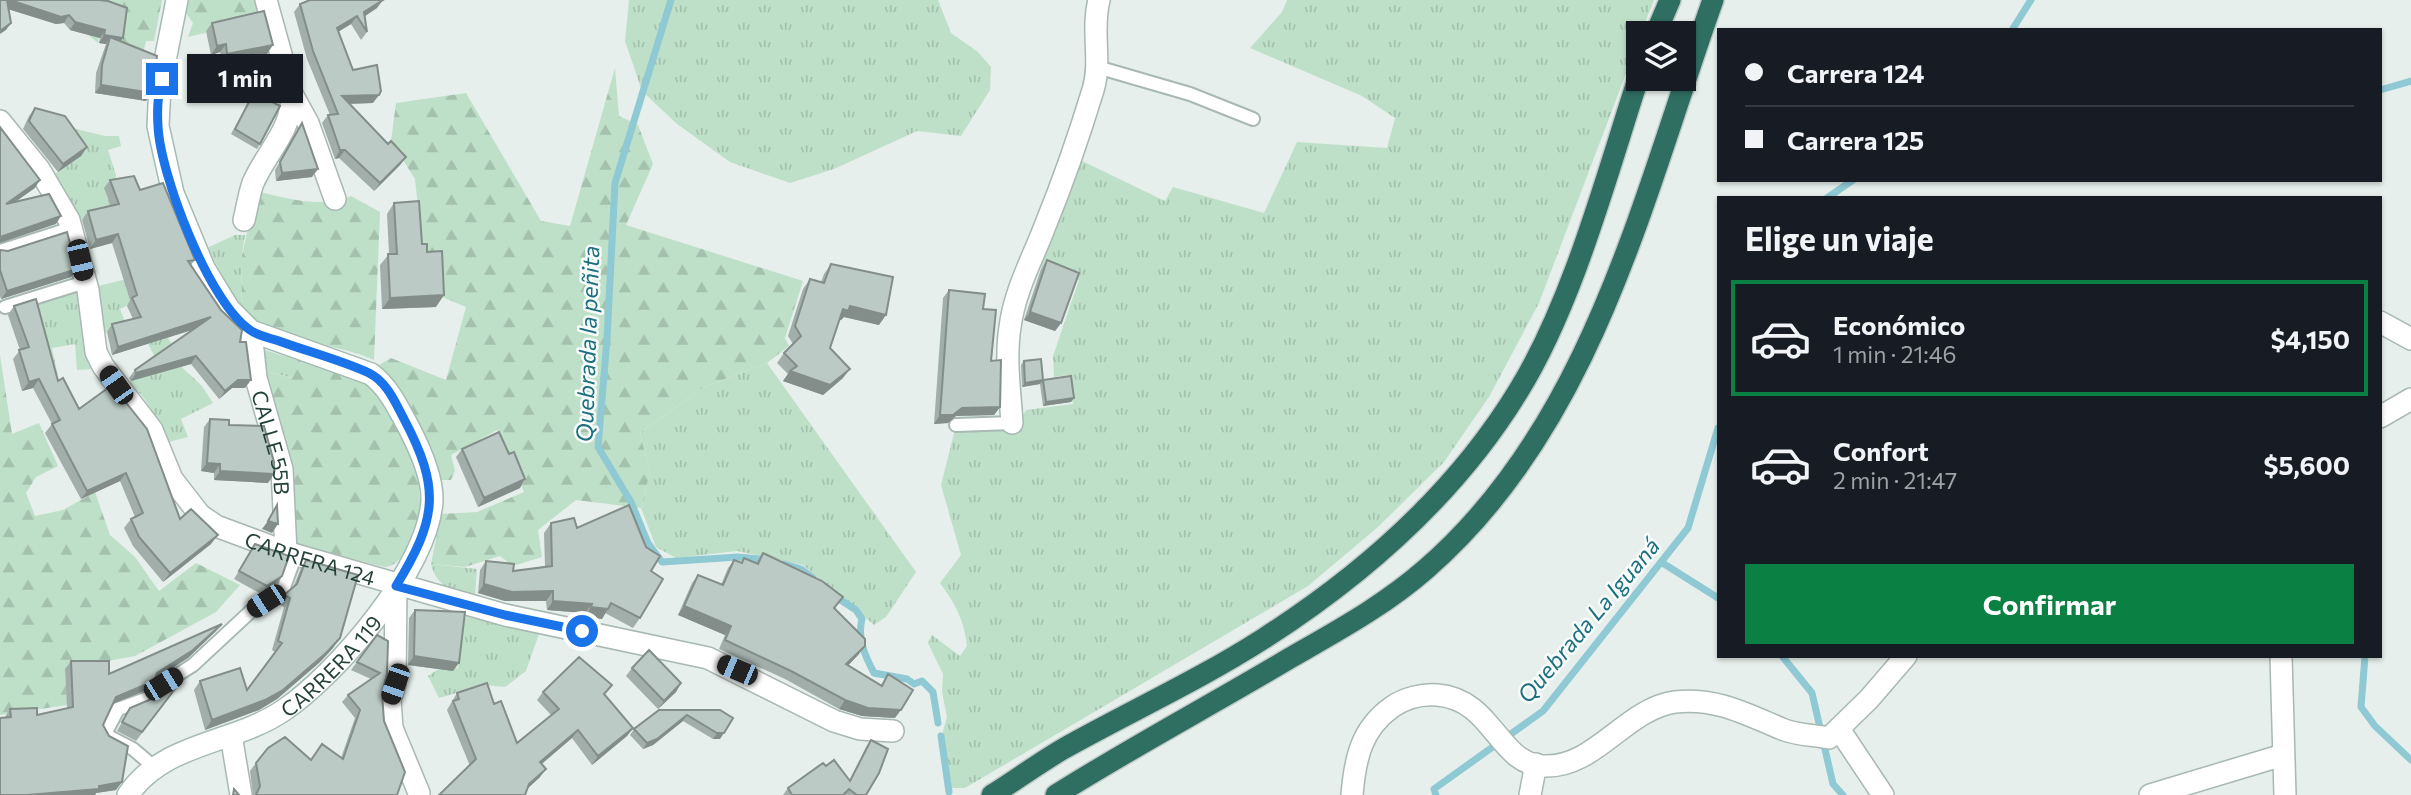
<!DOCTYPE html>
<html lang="es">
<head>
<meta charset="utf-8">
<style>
	body { margin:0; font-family:Commissioner,sans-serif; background:#20242c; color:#f1f3f6; height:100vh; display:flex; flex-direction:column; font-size:26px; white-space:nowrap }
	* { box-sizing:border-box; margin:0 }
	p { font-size:23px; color:#9ea1a6 }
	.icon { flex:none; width:38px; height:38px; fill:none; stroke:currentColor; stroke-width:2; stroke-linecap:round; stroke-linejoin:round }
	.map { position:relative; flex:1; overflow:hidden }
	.sheet { position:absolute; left:1717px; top:196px; width:665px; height:462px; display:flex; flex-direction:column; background:#171b24; border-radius:0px; box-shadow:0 2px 5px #0004 }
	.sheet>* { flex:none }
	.guide { position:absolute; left:1717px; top:28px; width:665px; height:154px; border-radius:0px; box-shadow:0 2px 5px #0004; display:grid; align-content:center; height:154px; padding:0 28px; background:#171b24 }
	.buttons { position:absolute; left:1626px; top:21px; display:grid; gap:14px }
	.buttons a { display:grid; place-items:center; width:70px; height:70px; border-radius:0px; background:#171b24; box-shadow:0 2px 5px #0004; font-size:35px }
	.end { position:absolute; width:32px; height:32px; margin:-16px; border:9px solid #1a73e8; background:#fff; box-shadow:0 0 0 4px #fff }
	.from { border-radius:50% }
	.bubble { position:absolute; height:49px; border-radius:0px; background:#171b24; box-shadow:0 2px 5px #0004; font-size:23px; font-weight:700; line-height:49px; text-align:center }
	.car { position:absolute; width:21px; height:42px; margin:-21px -10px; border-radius:9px; box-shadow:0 0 5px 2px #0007; background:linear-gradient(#222 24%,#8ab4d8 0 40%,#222 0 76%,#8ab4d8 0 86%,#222 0) }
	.guide b { display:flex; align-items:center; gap:24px; height:66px; font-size:26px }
	.guide b+b { border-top:2px solid #363941 }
	.guide i { width:18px; height:18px; background:#f1f3f6 }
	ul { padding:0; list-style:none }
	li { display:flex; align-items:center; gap:21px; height:116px; margin:0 14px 10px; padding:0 14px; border:4px solid transparent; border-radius:0px }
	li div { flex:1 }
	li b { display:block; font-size:26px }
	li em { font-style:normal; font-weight:700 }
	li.current { border-color:#0b8043 }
	li>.icon { width:63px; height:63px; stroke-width:1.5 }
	h2 { padding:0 28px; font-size:32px; line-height:84px }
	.action { display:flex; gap:14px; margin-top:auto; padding:14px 28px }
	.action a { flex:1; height:80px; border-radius:0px; background:#0b8043; color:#fff; font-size:28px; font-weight:700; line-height:80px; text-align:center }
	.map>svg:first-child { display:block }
	.grass { fill:url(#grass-tufts) }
	.forest { fill:url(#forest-firs) }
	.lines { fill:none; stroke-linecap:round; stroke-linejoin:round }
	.stream { stroke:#8ec9d4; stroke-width:7 }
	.lane-casing { stroke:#a8b8b2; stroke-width:16 }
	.street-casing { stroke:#a8b8b2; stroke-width:24 }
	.secondary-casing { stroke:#a4bbb3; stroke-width:24 }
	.highway-casing { stroke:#c2cac8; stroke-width:24 }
	.lane { stroke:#fff; stroke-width:12 }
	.street { stroke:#fff; stroke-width:21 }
	.secondary { stroke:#fff; stroke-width:21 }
	.highway { stroke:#2f6f62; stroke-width:21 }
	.wall { fill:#a1aea9 }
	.shaded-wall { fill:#838d89 }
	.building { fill:#bbcac4; stroke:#838d89; stroke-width:2 }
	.route { stroke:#1a73e8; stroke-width:9 }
	.labels { text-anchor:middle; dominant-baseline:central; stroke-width:5; stroke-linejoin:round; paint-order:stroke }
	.street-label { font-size:21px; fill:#24423a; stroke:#f7fbf9 }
	.water-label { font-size:23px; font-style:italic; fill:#1c6f80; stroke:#f7fbf9 }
</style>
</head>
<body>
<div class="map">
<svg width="2411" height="795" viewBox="0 0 2411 795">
	<defs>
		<pattern id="grass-tufts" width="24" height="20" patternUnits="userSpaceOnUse" patternTransform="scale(1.75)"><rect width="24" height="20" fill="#bfe0c8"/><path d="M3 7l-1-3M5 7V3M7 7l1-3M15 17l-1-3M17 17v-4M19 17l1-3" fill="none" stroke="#a4c1ad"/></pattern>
		<pattern id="forest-firs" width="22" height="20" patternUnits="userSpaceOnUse" patternTransform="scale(1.75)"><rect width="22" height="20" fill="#bfe0c8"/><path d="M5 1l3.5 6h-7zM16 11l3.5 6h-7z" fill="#a4c1ad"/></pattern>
	</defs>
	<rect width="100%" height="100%" fill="#e6efeb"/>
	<path class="grass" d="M629,0H938L951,33L978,52L991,67L990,90L961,136L917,131L834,169L790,183L730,162L677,124L642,91L625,41Z
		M1287,0H1654L1641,33H1638V42L1539,303L1489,397L1444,462L1378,527L1308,586L965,788H951L943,731L947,717L942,692L943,674L928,643L932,635L960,656L967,646C964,620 955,603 940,583L961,555L941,485L956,425L1017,426L1026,410L1073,404L1068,375L1054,377L1053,356L1079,280L1034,264L1080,160L1165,201L1173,187L1264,213L1297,142L1387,148L1395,118L1362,96L1250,48L1282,12Z
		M59,125L105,136H119L121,146L108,150L116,175L113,212L80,220L52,176L81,155Z
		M235,235H245L241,260L242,310L207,248Z
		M140,276L160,290L120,309L127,327L104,333L98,286Z
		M78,287L83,340L92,369L77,370L75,344L52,348L58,375L49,380L28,302Z
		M144,323L185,329L168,338L178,354L174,360L202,386L213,403L181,419L188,437L165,443C157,420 148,396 127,382L163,372L148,344Z
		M258,348L301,361L293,378L260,370Z
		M767,363L916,572L886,617L874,625L803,565L737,551L676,558L656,547L641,508L650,473L640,433L704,387Z
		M431,564L477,569L475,597C454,594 436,586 431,564Z
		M466,613L540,631L526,671L505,687L485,685L439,698L428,676L437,670L458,668Z"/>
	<path class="forest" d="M79,0H162L154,41H146L143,53L118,44L103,9L98,43L87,34Z
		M189,0H265L275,47L269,53L262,19L188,37L193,23L186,13Z
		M615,68L619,116L638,125L653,164L626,225L803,281L785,338L789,346L767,363L704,387L640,433L650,473L641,508L576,500L538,530L542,557L513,566L500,556L465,567L431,564L441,514L477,512L524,492L497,430L451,455L455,471L451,480H441L435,473L408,402L379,365L391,358L446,380L466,307L442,297L436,260L422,245L415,179L391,141L396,103L466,93L541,221L570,226Z
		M256,191C285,198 322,209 351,196L380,212L374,360C330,340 277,346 242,310L241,260Z
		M0,355L12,434L39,423L58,466L36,477L26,493L35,516L63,510L95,492L110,535L135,557L159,591L196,563L240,585L216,612L135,656L65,669L67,705L0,715Z
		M301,361C318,361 342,368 357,377C393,397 426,472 419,512C417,521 413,530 410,538C406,552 399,566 384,567L293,543L260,370L292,378Z"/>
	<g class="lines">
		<path class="stream" d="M671,0L615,183L607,339L598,447L631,502L648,543L662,562L738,557L769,560
			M2012,30L2031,0
			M2380,90L2411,81
			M1827,198L1853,180
			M1661,562L1718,598
			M784,564L801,569L813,578
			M833,595L856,610L862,619C857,638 865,656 874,673L907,679L914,684L922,681L933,692L938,723
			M1782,656L1812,693L1833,784L1843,795
			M2365,656L2361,707L2375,726L2411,760
			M941,736L949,792
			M1436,795L1434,789L1543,711L1688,528L1718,428"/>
		<defs>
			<path id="lane" d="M1097,67L1190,94L1253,119
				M0,251L72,228
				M5,307L85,282
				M956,425L1012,423
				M154,767L133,749L108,736L106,732L118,709L154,696L163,684L193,665L250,612L283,590L296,554"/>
			<g id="street">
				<path d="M266,0L292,94L308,123L335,199"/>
				<path id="s1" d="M0,121L39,169L69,220L88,290L96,352L103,366L152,430L172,479L200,515L216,526L286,552L505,615L708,658L834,721L860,729L893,731"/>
				<path d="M244,220C247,208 249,194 253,183C267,151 292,131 292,94"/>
				<path d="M2380,322L2411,339"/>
				<path id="s2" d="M251,331L256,378L282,469L286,552"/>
				<path d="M2380,417L2411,399"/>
				<path d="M1012,423C1010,391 1005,359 1010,327C1015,290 1032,260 1045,226C1063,182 1079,136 1093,90C1102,61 1091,30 1099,0"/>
				<path d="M396,586L395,684L390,700L392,728L419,793"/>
				<path d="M2281,656L2285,795"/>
				<path d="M1839,729L1883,795"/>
				<path d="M231,735L241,795"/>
				<path d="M1352,795C1355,759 1361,729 1392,707C1405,698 1422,694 1437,695C1493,699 1498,764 1543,766C1595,769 1625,709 1675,702C1715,697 1746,714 1782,729C1796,735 1813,735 1829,738L1869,699L1906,656"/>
				<path d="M1530,795L1536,764"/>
				<path d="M2150,795L2283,755"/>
			</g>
			<g id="secondary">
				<path id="s3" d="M128,795C163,742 235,744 284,710C337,674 428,568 432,501C433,477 419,447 408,426C397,406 389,388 371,374L251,331L229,309L204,268L173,193L158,126L160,86L177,0"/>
			</g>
			<path id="highway" d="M1656,33L1670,0
				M992,795C1016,780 1039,763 1063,749C1129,712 1199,680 1263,639C1363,575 1457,492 1519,390C1573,302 1606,177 1638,79
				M1056,795C1132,747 1213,704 1290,658C1337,631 1385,605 1426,569C1592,425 1642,199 1713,0"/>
		</defs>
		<use href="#lane" class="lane-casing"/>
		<use href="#street" class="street-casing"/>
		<use href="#secondary" class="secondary-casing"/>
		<use href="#highway" class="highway-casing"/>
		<use href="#lane" class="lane"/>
		<use href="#street" class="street"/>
		<use href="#secondary" class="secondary"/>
		<use href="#highway" class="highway"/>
	</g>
	<path class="wall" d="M0,0H99L123,38L121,41L146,101L95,93L96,73L106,44L99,43L100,38L70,30L64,23L56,24L9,9L6,30Z
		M300,4L377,8L365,16L367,32L361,40L351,24L338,32L353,70L373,103L350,104L388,144L406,157L400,165L374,191L339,158L335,159L322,123L328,115H330L307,59L294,12Z
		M212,23L267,54L222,62L220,52L211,55L206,31Z
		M254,92L260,144L257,149L231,134Z
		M35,108L87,147L81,156L58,172L23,129L29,116Z
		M302,123L312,177L276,181L275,170Z
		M110,180L140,190L195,260L191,265L240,342L245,388H232L219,399L191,364L131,381L129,378L135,370L194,329L112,355L107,332L112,324L133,319L127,306L130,300L112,243L90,249L82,220L88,211L111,206L104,188Z
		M394,203L427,252L436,307L382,309L380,265L389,254L387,214Z
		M0,250L77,269L71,277L1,299L0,296Z
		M1047,260L1061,323L1055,331L1024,320L1041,269Z
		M831,264L879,325L844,317L841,320H839L830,348L843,378L823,395L783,381L788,374L777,363L784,353L793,344L788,336L803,289L810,279L821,282L824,274Z
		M949,290L983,309L991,361L1000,407L994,415L956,416L948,423L934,424L943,298Z
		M14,306L58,381L79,409L180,519L211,544L163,582L133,546L124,528L131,519L135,517L120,481L81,499L45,433L52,424L33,388L22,391L13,359L20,350L8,315Z
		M1024,361L1043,380L1074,398L1071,402L1043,406L1040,384L1022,387L1021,365Z
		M210,419L229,425L268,483L214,480V473L201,471L204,427Z
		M462,449L520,488L478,507L456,457Z
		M551,523L577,528L651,571L640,618L633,628L605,613L602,619L585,616V613L547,610L546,601H505L478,593L480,570L486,561L513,571L545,567L544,533Z
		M255,544L276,584L261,594L234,579Z
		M763,553L835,609L859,654L848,665L881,685L888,674L895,718L862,716L839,709L785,679L719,649L725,635L678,615L692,583L698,575L721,585L728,568L734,560L741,563L744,558L756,563Z
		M306,560L333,648L320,662L277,699L259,710L205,730L194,690L200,681L247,690L275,652L272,650L284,607L278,604L284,595L293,588L300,570Z
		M415,610L453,671L408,665L409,618Z
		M216,631L188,658L155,679L149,689L112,704L103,725L116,790L96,793L95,795H0L5,717L10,709L37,715L67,708L65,669L71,661L109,674Z
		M377,635L384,721L397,795H253L250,771L256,763L341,758L355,718L342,702L348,695L371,679L351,670Z
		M632,668L681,683L676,692L658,709L626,676Z
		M543,692L605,695L633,728L627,736L592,765L572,738L542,764L540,777L528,788L470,766L447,710L457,693L494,704L517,743L551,715L537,700Z
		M169,698L136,741L117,731L130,708Z
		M659,710H720V739H713L683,721L653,745L643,749L630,735L634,729Z
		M871,740L866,795H783L788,788L826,766L850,780L866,747Z"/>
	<path class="shaded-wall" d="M6,0H10L69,15L64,23L56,24L1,7Z
		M383,0L377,8L359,20L364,12Z
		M357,16L351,24L331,36L337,28Z
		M75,22L105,30L100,38L70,30Z
		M11,23L6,30L0,34V31Z
		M104,35L123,38L117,46L110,37L106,44L99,43Z
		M226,44L220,52L211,55L217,46Z
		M273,45L267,54L222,62L227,54Z
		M101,85L152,93L146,101L95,93Z
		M379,95L373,103L337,104L342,96Z
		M87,147L81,156L58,172L63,164Z
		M340,150H345L339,158L335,159Z
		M406,157L400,165L374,191L380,183Z
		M318,169L312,177L276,181L282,173Z
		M40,180L35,188L1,212L6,204Z
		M61,216L56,224L0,243V237Z
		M118,234L112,243L90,249L96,240Z
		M77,269L71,277L1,299L7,291Z
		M444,295L436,307L382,309L390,298Z
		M850,306L886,315L879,325L844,317L841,320L836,319L843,309Z
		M1030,312L1061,323L1055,331L1024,320Z
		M211,317L205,326L112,355L118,347Z
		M196,356L191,364L131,381L136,373Z
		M850,369L843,378L823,395L783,381L790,371Z
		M39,379L33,388L22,391L29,382Z
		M238,380H251L245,388H232L219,399L225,391Z
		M1043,380L1040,384L1022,387L1025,383Z
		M1074,398L1071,402L1043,406L1046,402Z
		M1000,407L994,415L956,416L948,423L934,424L940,415L962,408Z
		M207,463L220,464L214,473L201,471Z
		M220,471L274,474L268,483L214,480Z
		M126,473L120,481L81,499L87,491Z
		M525,479L520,488L478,507L484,498Z
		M268,521L278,524L272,533L262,529Z
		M218,535L211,544L163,582L170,573Z
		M282,576L276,584L261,594L267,586Z
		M484,584L553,591L546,601H505L478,593Z
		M553,601L592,604L585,613L547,610Z
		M684,606L731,626L725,635L678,615Z
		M591,607L608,609L602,619L585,616Z
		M222,624L216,631L188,658L152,681L157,673Z
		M340,638L333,648L320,662L277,699L259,710L205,730L212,720Z
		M865,646L859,654L841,673L846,664Z
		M414,656L459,663L453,671L408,665Z
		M154,681L149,689L110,705L116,697Z
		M681,683L676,692L658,709L664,701Z
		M845,700L901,710L895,718L862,716L839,709Z
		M687,715L683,721L653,745L643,749L647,743Z
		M633,728L627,736L592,765L598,756Z
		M578,730L572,738L534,770L540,762Z
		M717,733H724L720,739H713Z
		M546,769L540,777L524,792L529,784Z
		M122,782L116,790L96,793L95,795H27Z"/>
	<path class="building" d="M0,0H7L11,23L0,31Z
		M10,0H99L108,1L127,8L123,38L104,35L105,30L75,22L69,15L61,17Z
		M310,0H383L364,12L367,32L357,16L337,28L353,70L377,65L381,91L379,95L342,96L388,144L391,141L406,157L380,183L345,150H340L328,115L338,114L313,51L300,4Z
		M264,11L273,45L227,54L226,44L217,46L212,23Z
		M110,37L157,56L152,93L101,85L102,65Z
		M254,92L280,106L260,144L235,129Z
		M35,108L65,116L87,147L63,164L29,121Z
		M302,123L318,169L282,173L280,162Z
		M0,127L40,180L6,204L49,194L61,216L0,237Z
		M134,176L140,190L163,183L195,260L188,261L221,310L242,330L240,342H246L251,380H238L225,391L196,356L136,373L135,370L211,317L118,347L112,324L141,317L132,298L137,295L118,234L96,240L88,211L119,204L110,180Z
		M419,201L422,244H427V252L442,251L444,295L390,298L388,254H397L394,203Z
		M67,232L77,269L7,291L0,270V250L8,251Z
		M1047,260L1079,273L1061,323L1030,312Z
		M831,264L893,277L886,315L850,306L848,311L843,309L830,348L850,369L830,385L790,371L797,366L784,353L801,336L795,326L810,279L824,283Z
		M949,290L985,294L983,309L996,310L991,361L1001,360L1000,407L962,408L953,415H940Z
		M36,299L58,381L63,378L79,409L112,385L147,429L180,519L191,509L218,535L170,573L139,537L131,519L143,513L126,473L87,491L52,424L60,420L39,379L29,382L19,350L29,347L14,306Z
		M1041,359L1043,380L1025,383L1024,361Z
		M1071,376L1074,398L1046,402L1043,380Z
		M210,419L229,420V425L264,426L274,462V474L220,471V464L207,463Z
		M499,432L509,454L514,452L525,479L484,498L462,449Z
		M277,505L278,524L268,521Z
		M629,505L646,547L660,556L651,571L663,579L640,618L611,603L608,609L591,607L592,604L553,601V591L512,592L484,584L486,561L514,564L513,571L552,566L551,523L574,518L577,528Z
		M255,544L289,556L282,576L267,586L239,571Z
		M763,553L822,581L843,597L834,608L865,639V646L846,664L882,686L888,674L913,690L901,710L868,708L845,700L791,671L725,640L731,626L684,606L698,575L723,585L734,560L742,563L744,558L758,564Z
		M306,560L358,575L340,638L326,653L283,690L265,700L212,720L200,681L240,668L247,690L282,643L278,641L290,598L284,595L297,584Z
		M415,610L465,612L459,663L414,656Z
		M222,624L193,650L157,673L154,681L116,697L103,725L109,736L128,746L122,782L99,786V789L27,795H0V718L11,717L10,709L37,708V715L73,707L71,661H109V674Z
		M377,635L388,641L387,674L382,693L384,721L405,772L397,795H256L260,786L256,763L268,748L285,737L311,760L322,744L343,759L360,710L348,695L380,673L357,662Z
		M649,650L681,683L664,701L632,668Z
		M579,657L612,685L604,694L633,728L598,756L578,730L540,762L546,769L529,784L525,795H439L476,759L453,701L459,699L457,693L487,683L494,704L501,701L517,743L559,709L543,692Z
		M175,689L142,732L122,722L130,708Z
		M659,710H720L733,718L724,733H717L687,715L657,739L647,743L634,729Z
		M871,740L888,749L879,773L866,795H857L849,789L843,795H792L788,788L823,763L826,766L834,760L850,781Z
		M234,789L239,795H233Z"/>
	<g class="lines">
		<path class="route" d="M162,79C158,93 157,111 158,126C160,174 209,303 250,330C258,336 270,338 279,341C309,352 341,360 369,373C387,382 395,402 404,419C441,489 437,519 396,586L505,615L582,631"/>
	</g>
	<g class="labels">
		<g class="street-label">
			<text stroke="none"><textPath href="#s2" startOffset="114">CALLE 55B</textPath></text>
			<text stroke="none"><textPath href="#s1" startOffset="570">CARRERA 124</textPath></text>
			<text stroke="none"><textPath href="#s3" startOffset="245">CARRERA 119</textPath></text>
		</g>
		<g class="water-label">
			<text transform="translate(587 344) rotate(-88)">Quebrada la peñita</text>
			<text transform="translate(1588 620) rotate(-50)">Quebrada La Iguaná</text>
		</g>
	</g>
</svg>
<div class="buttons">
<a><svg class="icon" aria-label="layers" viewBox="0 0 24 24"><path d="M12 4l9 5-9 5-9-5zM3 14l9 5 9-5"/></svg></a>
</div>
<i class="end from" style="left:582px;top:631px"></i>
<i class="end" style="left:162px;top:79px"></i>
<div class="bubble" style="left:187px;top:54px;width:116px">1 min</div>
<i class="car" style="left:80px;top:260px;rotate:167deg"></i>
<i class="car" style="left:116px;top:385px;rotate:325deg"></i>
<i class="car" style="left:266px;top:601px;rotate:237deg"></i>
<i class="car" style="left:737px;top:670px;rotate:293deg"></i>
<i class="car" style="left:163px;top:684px;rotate:58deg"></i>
<i class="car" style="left:395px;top:684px;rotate:199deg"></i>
<div class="guide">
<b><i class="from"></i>Carrera 124</b>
<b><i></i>Carrera 125</b>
</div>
<section class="sheet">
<h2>Elige un viaje</h2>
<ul>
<li class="current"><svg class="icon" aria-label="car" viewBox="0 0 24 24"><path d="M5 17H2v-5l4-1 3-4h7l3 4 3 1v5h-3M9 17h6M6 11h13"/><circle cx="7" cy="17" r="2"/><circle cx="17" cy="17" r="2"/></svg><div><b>Económico</b><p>1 min · 21:46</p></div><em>$4,150</em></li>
<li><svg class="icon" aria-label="car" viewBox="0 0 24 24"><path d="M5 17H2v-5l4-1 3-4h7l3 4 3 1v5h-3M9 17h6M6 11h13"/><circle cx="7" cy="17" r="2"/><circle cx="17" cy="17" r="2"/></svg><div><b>Confort</b><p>2 min · 21:47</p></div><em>$5,600</em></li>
</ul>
<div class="action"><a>Confirmar</a></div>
</section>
</div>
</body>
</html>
